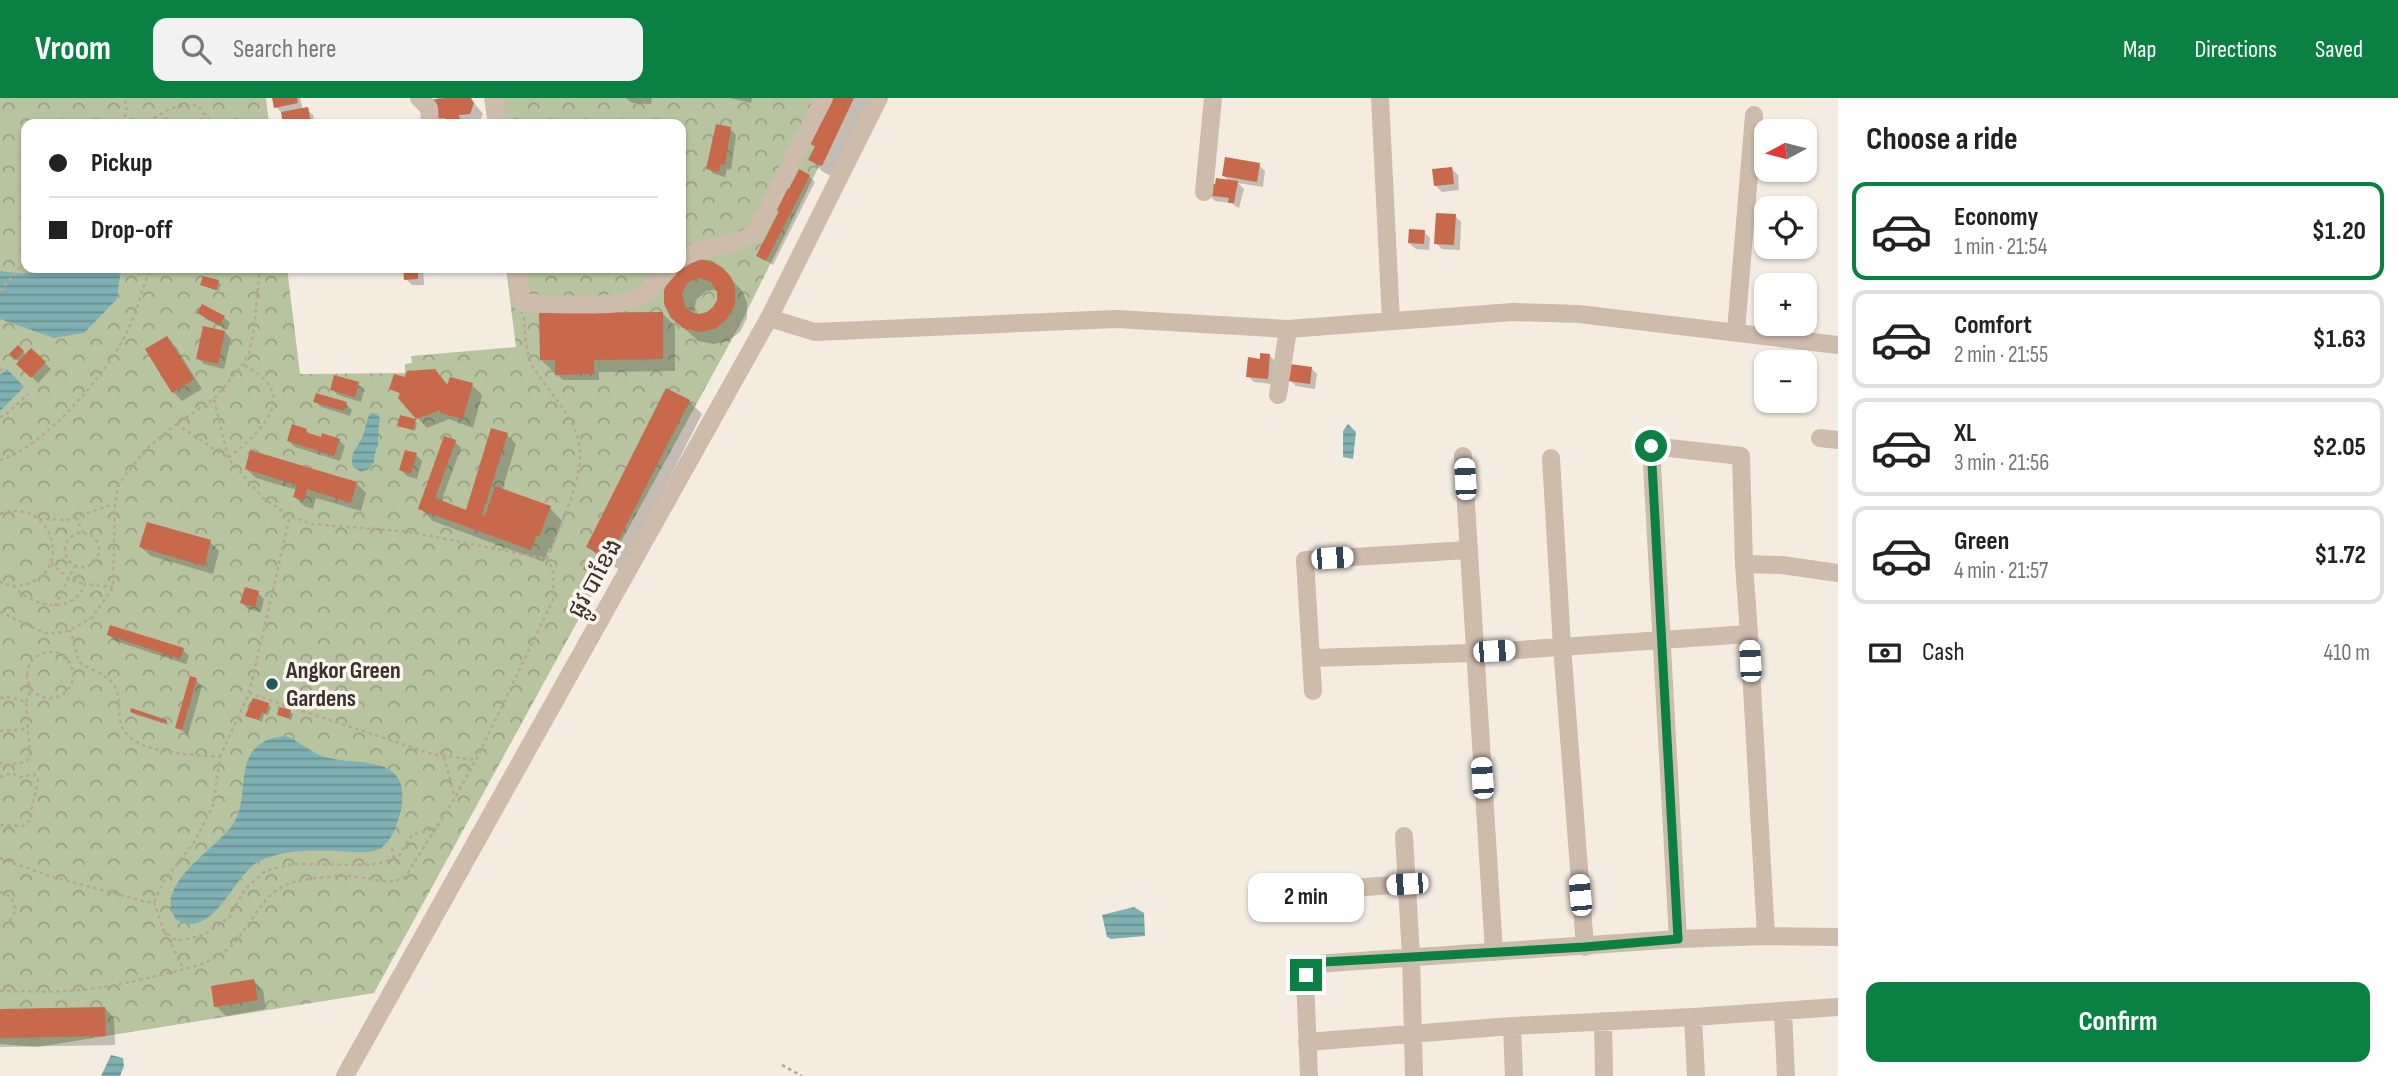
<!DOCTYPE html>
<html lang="en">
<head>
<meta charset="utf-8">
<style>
	body { margin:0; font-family:"Sofia Sans Condensed","Noto Sans Khmer",sans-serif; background:#f2f2f2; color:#222; height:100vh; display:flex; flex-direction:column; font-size:26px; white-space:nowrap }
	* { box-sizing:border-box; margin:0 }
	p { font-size:23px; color:#767676 }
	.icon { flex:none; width:38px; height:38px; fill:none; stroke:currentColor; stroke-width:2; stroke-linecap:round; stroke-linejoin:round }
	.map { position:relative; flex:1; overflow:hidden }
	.side { display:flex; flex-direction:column; background:#fff; width:560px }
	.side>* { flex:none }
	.hud { position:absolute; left:21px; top:21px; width:665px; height:154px; border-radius:14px; box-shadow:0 2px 5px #0004; display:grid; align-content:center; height:154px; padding:0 28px; background:#fff }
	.needle { width:46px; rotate:263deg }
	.tools { position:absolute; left:1754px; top:21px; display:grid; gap:14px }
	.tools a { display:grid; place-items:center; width:63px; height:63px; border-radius:14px; background:#fff; box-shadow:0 2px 5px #0004; font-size:35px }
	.end { position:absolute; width:32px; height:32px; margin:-16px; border:9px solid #0b8043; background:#fff; box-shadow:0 0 0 4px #fff }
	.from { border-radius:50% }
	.bubble { position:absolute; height:49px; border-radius:14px; background:#fff; box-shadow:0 2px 5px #0004; font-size:23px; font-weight:700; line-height:49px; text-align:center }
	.car { position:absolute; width:21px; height:42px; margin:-21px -10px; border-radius:9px; box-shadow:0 0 5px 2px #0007; background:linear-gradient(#fff 24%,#345 0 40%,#fff 0 76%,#345 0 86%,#fff 0) }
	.hud b { display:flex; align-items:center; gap:24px; height:66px; font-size:26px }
	.hud b+b { border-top:2px solid #e0e0e0 }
	.hud i { width:18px; height:18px; background:#222 }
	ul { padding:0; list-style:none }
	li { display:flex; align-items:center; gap:21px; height:98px; margin:0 14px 10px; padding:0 14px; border:4px solid #e0e0e0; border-radius:14px }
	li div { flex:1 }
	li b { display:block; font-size:26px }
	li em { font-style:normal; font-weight:700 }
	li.selected { border-color:#0b8043 }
	li>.icon { width:63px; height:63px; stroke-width:1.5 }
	h2 { padding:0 28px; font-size:32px; line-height:84px }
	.pay { display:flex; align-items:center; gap:18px; height:77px; padding:0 28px; font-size:26px }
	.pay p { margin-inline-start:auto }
	.primary-button { display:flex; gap:14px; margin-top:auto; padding:14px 28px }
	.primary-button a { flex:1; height:80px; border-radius:14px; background:#0b8043; color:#fff; font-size:28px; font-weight:700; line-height:80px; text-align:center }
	header { display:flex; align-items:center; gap:42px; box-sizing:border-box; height:98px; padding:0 35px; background:#0b8043; color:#fff }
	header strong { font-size:33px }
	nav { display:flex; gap:38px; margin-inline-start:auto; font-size:24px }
	.search { width:490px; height:63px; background:#f2f2f2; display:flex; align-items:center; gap:18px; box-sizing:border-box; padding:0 24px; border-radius:14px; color:#767676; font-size:26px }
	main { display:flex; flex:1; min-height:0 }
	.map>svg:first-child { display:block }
	.park { fill:url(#park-crowns) }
	.water { fill:url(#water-rules) }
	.shadow { fill:#0003; fill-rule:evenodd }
	.building { fill:#c8694b; fill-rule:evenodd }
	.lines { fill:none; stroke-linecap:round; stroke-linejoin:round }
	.path { stroke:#b9a596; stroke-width:2.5; stroke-dasharray:3.5 3.5; stroke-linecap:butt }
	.minor { stroke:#cdbbac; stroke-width:18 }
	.route { stroke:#0b8043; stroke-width:9 }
	.poi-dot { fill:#1f5a5e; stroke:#fbf5ee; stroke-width:2.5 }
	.labels { text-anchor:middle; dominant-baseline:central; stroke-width:7; stroke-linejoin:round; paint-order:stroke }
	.street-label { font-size:24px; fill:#3b302b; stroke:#fbf5ee }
	.poi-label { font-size:24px; font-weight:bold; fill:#3b302b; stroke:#fbf5ee; text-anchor:start }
</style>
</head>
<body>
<header>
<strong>Vroom</strong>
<div class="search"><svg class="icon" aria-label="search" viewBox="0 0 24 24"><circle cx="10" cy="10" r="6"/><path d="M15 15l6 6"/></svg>Search here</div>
<nav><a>Map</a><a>Directions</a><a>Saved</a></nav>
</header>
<main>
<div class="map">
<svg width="1838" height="978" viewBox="0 0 1838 978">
	<defs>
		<pattern id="park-crowns" width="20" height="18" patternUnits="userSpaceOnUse" patternTransform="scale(1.75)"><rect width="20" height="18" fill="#b8c4a0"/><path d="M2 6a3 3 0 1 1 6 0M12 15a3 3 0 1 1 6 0" fill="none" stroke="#97a083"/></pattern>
		<pattern id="water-rules" width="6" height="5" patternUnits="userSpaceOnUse" patternTransform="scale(1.75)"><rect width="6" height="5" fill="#7fb0b2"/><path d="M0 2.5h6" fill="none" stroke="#699091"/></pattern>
	</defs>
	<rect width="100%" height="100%" fill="#f4ebe1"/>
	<path class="park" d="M0,0H266L269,26H26V170H287L300,276L405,275V266L412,265L411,258L516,249L506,170H681V26H488L484,0H853L743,221L374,895L37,949L0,946Z"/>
	<path class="water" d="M46,170H121L117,201L84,235L54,240L0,221V173C14,175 33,178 46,170Z
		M7,271L24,289L0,313V277Z
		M371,315L378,316L380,321C378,330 379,338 378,346C376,353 374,356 374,364L369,371L361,374L353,369C350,357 355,352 361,342C366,334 364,323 371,315Z
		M1348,326L1356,334L1353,361L1343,359V333Z
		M286,638C301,644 313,657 329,660C363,668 411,656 401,712C398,723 393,742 382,749C371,757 353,754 340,753C315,752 279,751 256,765C232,781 213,841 177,822C150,790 214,752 231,729C249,706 237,675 253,653C262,642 273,639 286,638Z
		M1134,809L1144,815L1145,838L1111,841L1107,839L1102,817Z
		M111,957L123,960L124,968L120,978H101Z"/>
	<path class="shadow" d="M274,0H300L303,12L307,11L313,17L315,26H285L283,16L276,9Z
		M436,0H473H470L483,16L479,25L439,26L433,21L439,3Z
		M626,0H652L651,6L632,5Z
		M730,0H752L751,5Z
		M833,0H873L835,80L823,74L810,61L816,50L812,45Z
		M730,31L736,37L731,72L727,71L725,79L714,76L708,70Z
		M1259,67L1265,73L1263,89L1238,85L1244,91L1239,110L1231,105L1215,103L1209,97L1230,84L1224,78Z
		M1452,71L1458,77L1459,92L1442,94L1436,88Z
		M809,78L815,84L773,167L758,157L780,115L775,110Z
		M1455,118L1461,124L1460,152L1442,151L1436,145Z
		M1424,134L1430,140L1429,152L1416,151L1409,145Z
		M405,170H423L424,187H412L406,181Z
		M722,171L743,194L747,205V220L740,234L728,243L713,246L698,243L672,219L669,181ZM714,192L719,193V203L708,216H694L696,202L706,193Z
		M218,184L221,186L218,193L202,187Z
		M203,208L224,219L230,225L227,232L206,221L200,215Z
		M662,215L675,228V273L599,274V282H563L541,262Z
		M225,234L231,241L224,271L204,266L198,260Z
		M167,240L176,249L202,291L182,303L173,294Z
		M18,249L27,258L31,252L51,271L38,285L19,266L20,265L12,256Z
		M1269,257L1275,263L1273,286L1254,284L1248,278L1261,263Z
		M1311,270L1317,276L1315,291L1296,288L1290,282Z
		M434,272L449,288L472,287L482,297L473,330L449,321L427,330L418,320L401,296L391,291L404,281Z
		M358,286L364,292L361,304L338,297L332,291Z
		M315,303L346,306L352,312L350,318L321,309Z
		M689,303L702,316L622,473L601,461L588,448Z
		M415,323L417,325L415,333L399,327Z
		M306,332L312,338L323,341L339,342L345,348L340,363L295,349L289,343Z
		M507,337L516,346L502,393L550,410L562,423L552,451L549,450L544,464L433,423L420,410L455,344L461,350L441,404L473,416Z
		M416,357L422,363L417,381L407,378L401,372Z
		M247,371L356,385L366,395L361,413L316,400L313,411L304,408L295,399L297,392L256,380Z
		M210,444L219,453L213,476L151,458L141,449Z
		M598,466L600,469L596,477L588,473Z
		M258,495L264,501L261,514L248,511L242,505Z
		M109,537L183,552L189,558L186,566L115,543Z
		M196,582L202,588L188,637L177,629Z
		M269,607L271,609L268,617L264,616L262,624L248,617Z
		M132,613L166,623L169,627L134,616Z
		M290,614L293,616L291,622L279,617Z
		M254,883L263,892L266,911L226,918L216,908Z
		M105,910L114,920L115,947L0,949V913Z"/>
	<path class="building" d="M272,0H297L298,5L274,10Z
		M446,0H471L474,5L470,16L459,17L461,26H446L445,20L432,21L429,2Z
		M831,0H854L822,68L808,62L815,48L810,46Z
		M308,9L311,25L283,26L281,14Z
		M716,26L731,29L725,67L721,66L719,74L706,71Z
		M1225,59L1260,65L1257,84L1222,78Z
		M1452,69L1454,86L1434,88L1432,71Z
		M799,71L810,77L766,163L756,158L779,113L773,110L784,89L789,91Z
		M1216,80L1238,83L1234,105H1228L1229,100L1207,97L1208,85L1215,86Z
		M1436,115L1456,116L1454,147L1434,146Z
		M1409,131L1425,132L1424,146L1408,145Z
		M700,161L713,164L723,170L731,179L735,190V207L727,221L715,231L699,234L683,230L671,220L664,206V193L668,180L676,170ZM700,180L711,184L717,194V202L713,209L707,214L699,216L691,214L685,209L682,195L688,184Z
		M403,170H418V181L404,182Z
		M203,178L219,182L216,192L200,187Z
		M202,206L225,218L220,227L197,215Z
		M663,214V261L594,262V276L555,277V262H540L539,215Z
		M203,228L225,233L218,266L196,261Z
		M167,238L194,281L172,295L145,251Z
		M18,247L24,253L16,262L9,256Z
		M31,250L46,264L31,280L16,266Z
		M1260,255L1270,256L1268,281L1246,279L1248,259L1260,261Z
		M1290,266L1312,269L1310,286L1288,283Z
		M435,271L447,287L450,279L473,285L463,321L440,315V312L416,321L398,300L400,295L389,291L394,276L405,279L407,273Z
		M334,277L359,284L355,299L330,292Z
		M666,290L690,302L609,461L586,449Z
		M316,295L347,304L344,313L313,304Z
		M400,317L416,321L413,332L397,328Z
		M292,326L307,331L306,334L321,339L322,335L340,341L334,358L287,343Z
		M491,330L508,335L482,417L485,418L495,388L551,408L539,439L536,438L531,452L418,411L444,338L456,342L435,400L466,412Z
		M250,352L357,384L351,405L307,391L304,403L293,399L297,387L245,371Z
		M405,352L417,355L411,376L399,372Z
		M147,424L211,442L204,468L139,449Z
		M589,460L599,465L593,476L583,471Z
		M245,489L259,493L255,509L240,505Z
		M110,527L184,550L180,561L107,537Z
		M190,578L197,580L182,632L175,630Z
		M253,600L269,605L266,616L262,614L259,622L245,618Z
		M279,609L291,612L289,620L277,617Z
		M131,610L167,622L166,625L130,614Z
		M254,881L258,902L214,909L211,888Z
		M105,909L106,938L0,940V911Z"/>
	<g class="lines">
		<path class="path" d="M123,26L127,8L124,0
			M151,26L152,21L171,10L197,7L213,26
			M0,193L26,162
			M524,219C525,234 525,253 532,267C547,294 577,318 580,352C582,385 559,429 547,461
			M0,273L3,270
			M0,319L4,318L28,296
			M176,326L228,360C244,348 285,314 271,291C265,279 254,273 243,266
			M0,362C45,349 109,273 128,232C137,212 143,190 150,170
			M0,416C49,397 76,471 27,486C17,489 9,488 0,484
			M76,419L83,435
			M39,421L67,422L114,406
			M65 452a17 17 0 1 1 34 0a17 17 0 1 1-34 0Z
			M51,465L70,482L85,486
			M13,488C32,508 73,519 85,486L113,489
			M55,508L75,468
			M0,514L45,535H58L70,532L93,519L113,489L115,406L118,387L145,352L176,326L214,301L243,266L249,255L254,230L260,170
			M27 577a23 23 0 1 1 46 0a23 23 0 1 1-46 0Z
			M249,595L432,656L476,662
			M0,600L9,599L26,604L30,658L26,664L5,667L0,665
			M26,604L31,592
			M0,633L26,631
			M220,659L249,595L290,418
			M444,659L455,700
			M0,679L12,675L20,679L34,676L38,682L29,723L23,728L0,727
			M392,750L394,761
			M0,760L49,778L147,804H154L163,784L195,743L213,707L220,659C193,656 138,657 123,631C116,620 122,601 115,589C109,577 90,572 79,564L70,532
			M0,794L11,799L16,812L9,824L0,827
			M154,804L164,833L177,843L203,837L229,820L245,791L265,773L293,766L368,767L384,764L398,759L412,737L436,730
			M165,834L184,872
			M0,893C27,893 54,895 80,892C109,889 136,883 164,876C185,871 207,867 224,854C250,835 260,792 294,784C311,780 331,778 348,778C366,778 388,789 405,779L455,700L476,662L554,500L553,472L547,461L410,434L312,426L290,418L263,400L228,360L214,301
			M782,967L802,978"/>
		<path class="minor" d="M419,0L429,10L430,26
			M494,0L498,26
			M1380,0L1391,223
			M1204,94L1213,0
			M681,161C704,146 733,151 755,135L824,0
			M517,170L522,205C550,205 608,210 633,202C649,197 659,181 670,170
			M769,220L815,234L1116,221L1288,231L1513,214L1579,216L1838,247
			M1736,233L1754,17
			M1278,297L1288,231
			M1820,340L1838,342
			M1463,358L1494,854
			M1551,360L1562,548L1585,849
			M1749,536L1766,838
			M1312,560L1474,555L1749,536L1744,466L1782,467L1838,475
			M1313,593L1305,462L1468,452
			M1404,738L1411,858L1414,978
			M1324,792L1407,786
			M1678,841L1651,348L1741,358L1744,466
			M1783,914L1786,978
			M1693,919L1696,978
			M1603,923L1604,978
			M1512,928L1514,978
			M1307,944L1512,928L1693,919L1838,909
			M345,978L769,220L879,0
			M1309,978L1305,881L1307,872L1315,866L1678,841L1766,838L1838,839"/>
	</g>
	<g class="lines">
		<path class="route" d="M1306,877L1311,868L1324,864L1585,849L1678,841L1651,348"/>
	</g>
	<circle class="poi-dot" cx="272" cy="586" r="7"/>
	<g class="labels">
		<g class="street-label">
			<text transform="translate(595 480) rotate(-61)">ផ្លូវ បាខែង</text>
		</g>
		<g class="poi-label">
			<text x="286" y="572">Angkor Green<tspan x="286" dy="28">Gardens</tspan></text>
		</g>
	</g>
</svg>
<div class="tools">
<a><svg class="needle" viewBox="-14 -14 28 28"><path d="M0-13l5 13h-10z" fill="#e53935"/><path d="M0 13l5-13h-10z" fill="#767676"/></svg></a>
<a><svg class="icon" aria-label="locate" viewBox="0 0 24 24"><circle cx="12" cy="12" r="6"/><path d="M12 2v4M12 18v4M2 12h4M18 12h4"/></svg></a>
<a>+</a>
<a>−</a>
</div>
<i class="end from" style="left:1651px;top:348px"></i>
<i class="end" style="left:1306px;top:877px"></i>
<div class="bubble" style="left:1248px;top:775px;width:116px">2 min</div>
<i class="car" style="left:1465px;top:381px;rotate:357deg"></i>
<i class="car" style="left:1332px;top:460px;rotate:86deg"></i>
<i class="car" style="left:1494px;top:553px;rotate:86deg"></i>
<i class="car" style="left:1750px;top:563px;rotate:357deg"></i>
<i class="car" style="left:1482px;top:680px;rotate:356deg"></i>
<i class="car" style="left:1407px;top:786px;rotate:266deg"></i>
<i class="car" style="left:1580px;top:797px;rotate:355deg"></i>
<div class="hud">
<b><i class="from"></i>Pickup</b>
<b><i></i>Drop-off</b>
</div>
</div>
<section class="side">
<h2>Choose a ride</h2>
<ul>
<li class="selected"><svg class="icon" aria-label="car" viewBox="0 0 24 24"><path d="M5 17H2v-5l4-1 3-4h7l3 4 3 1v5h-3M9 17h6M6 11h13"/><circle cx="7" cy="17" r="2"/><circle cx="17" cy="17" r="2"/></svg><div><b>Economy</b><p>1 min · 21:54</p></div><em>$1.20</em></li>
<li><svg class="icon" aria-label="car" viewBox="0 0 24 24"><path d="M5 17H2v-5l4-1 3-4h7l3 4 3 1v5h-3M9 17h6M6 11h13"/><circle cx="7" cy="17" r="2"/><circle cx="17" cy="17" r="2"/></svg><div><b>Comfort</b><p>2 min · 21:55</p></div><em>$1.63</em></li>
<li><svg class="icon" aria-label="car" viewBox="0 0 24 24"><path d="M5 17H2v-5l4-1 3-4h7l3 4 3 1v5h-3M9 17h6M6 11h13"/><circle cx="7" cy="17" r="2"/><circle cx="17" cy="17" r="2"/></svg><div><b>XL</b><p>3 min · 21:56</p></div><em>$2.05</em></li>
<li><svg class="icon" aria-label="car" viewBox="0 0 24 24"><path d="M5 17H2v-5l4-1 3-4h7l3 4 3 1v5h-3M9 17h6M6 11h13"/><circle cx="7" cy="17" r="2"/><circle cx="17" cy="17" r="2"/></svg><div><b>Green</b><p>4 min · 21:57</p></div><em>$1.72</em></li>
</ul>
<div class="pay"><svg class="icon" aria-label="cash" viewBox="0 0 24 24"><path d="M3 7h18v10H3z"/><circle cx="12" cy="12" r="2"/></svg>Cash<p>410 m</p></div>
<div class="primary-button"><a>Confirm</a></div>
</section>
</main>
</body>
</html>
